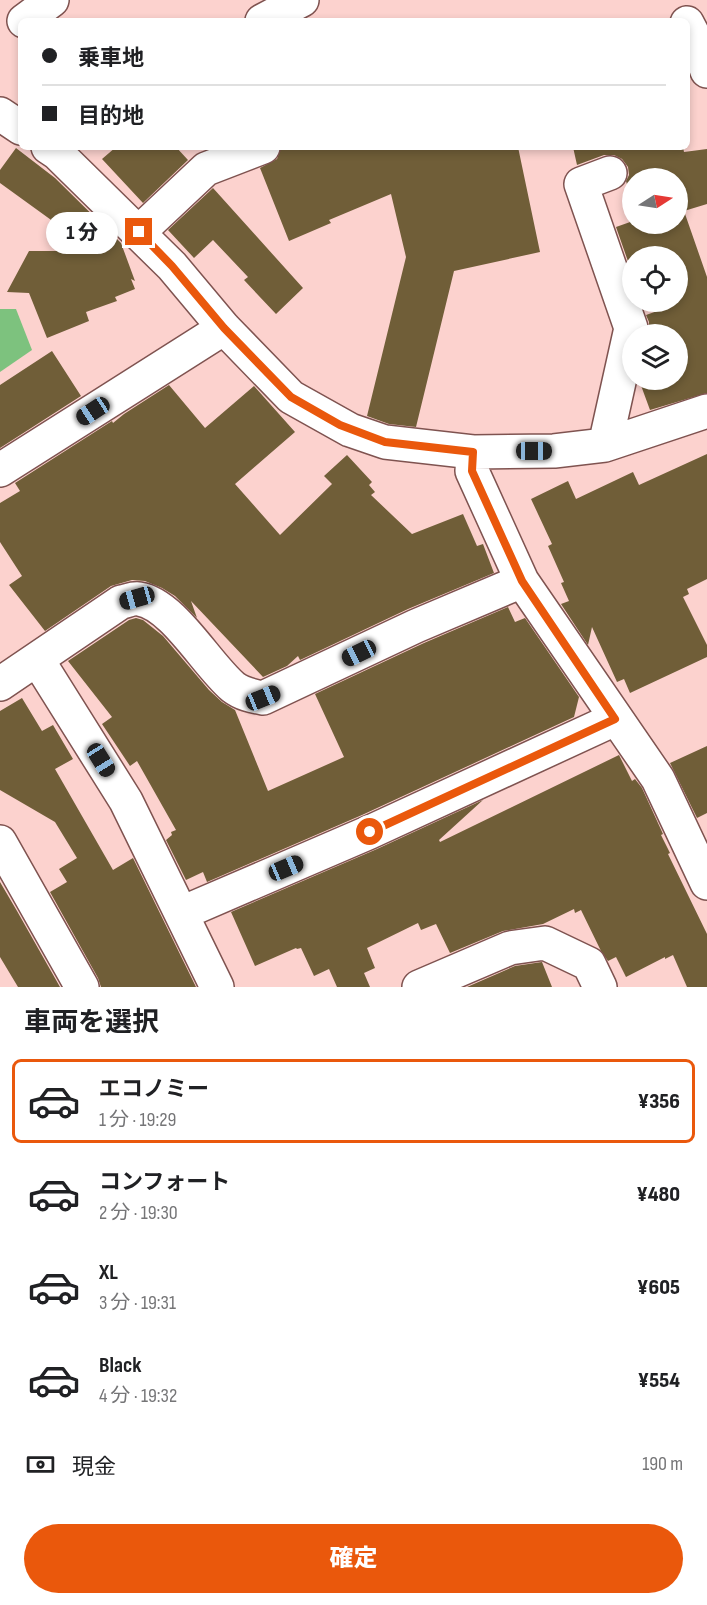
<!DOCTYPE html>
<html lang="ja">
<head>
<meta charset="utf-8">
<style>
	body { margin:0; font-family:"Sofia Sans Condensed","Noto Sans JP",sans-serif; background:#f2f2f2; color:#202124; height:100vh; display:flex; flex-direction:column; font-size:22px; white-space:nowrap }
	* { box-sizing:border-box; margin:0 }
	p { font-size:20px; color:#757577 }
	.icon { flex:none; width:33px; height:33px; fill:none; stroke:currentColor; stroke-width:2; stroke-linecap:round; stroke-linejoin:round }
	.map { position:relative; height:987px; overflow:hidden }
	.sheet { display:flex; flex-direction:column; background:#fff; flex:1 }
	.sheet>* { flex:none }
	.top-card { position:absolute; left:18px; top:18px; width:672px; height:132px; border-radius:9px; box-shadow:0 3px 9px #0003; display:grid; align-content:center; height:132px; padding:0 24px; background:#fff }
	.needle { width:39px; rotate:78deg }
	.fabs { position:absolute; left:622px; top:168px; display:grid; gap:12px }
	.fabs a { display:grid; place-items:center; width:66px; height:66px; border-radius:50%; background:#fff; box-shadow:0 3px 9px #0003; font-size:30px }
	.end { position:absolute; width:27px; height:27px; margin:-14px; border:8px solid #ea580c; background:#fff; box-shadow:0 0 0 3px #fff }
	.from { border-radius:50% }
	.bubble { position:absolute; height:42px; border-radius:21px; background:#fff; box-shadow:0 3px 9px #0003; font-size:20px; font-weight:800; line-height:42px; text-align:center }
	.car { position:absolute; width:18px; height:36px; margin:-18px -9px; border-radius:8px; box-shadow:0 0 4px 2px #0007; background:linear-gradient(#222 24%,#8ab4d8 0 40%,#222 0 76%,#8ab4d8 0 86%,#222 0) }
	.top-card b { display:flex; align-items:center; gap:21px; height:57px; font-size:22px }
	.top-card b+b { border-top:2px solid #e0e0e0 }
	.top-card i { width:15px; height:15px; background:#202124 }
	ul { padding:0; list-style:none }
	li { display:flex; align-items:center; gap:18px; height:84px; margin:0 12px 9px; padding:0 12px; border:3px solid transparent; border-radius:9px }
	li div { flex:1 }
	li b { display:block; font-size:22px }
	li em { font-style:normal; font-weight:800 }
	li.active { border-color:#ea580c }
	li>.icon { width:54px; height:54px; stroke-width:1.5 }
	h2 { padding:0 24px; font-size:27px; line-height:72px }
	.pay { display:flex; align-items:center; gap:15px; height:66px; padding:0 24px; font-size:22px }
	.pay p { margin-inline-start:auto }
	.primary-button { display:flex; gap:12px; margin-top:auto; padding:12px 24px }
	.primary-button a { flex:1; height:69px; border-radius:36px; background:#ea580c; color:#fff; font-size:24px; font-weight:800; line-height:69px; text-align:center }
	.map>svg:first-child { display:block }
	.green { fill:#7dc27e }
	.building { fill:#705e38 }
	.lines { fill:none; stroke-linecap:round; stroke-linejoin:round }
	.minor-casing { stroke:#7f5350; stroke-width:36 }
	.minor { stroke:#fff; stroke-width:33 }
	.route { stroke:#ea580c; stroke-width:8 }
</style>
</head>
<body>
<div class="map">
<svg width="707" height="987" viewBox="0 0 707 987">
	<rect width="100%" height="100%" fill="#fcd2ce"/>
	<path class="green" d="M0,309H16L32,350L0,372Z"/>
	<path class="building" d="M116,147H176L188,160L143,203L102,159Z
		M281,147H518L540,252L454,271L416,427L389,424L367,416L406,257L391,194L329,220L331,223L289,241L260,168L277,159Z
		M573,147H683L684,152L707,149V204L684,211L707,277V393L650,410L639,380H678V334H649V322L646,315L663,309L661,302H678V256H633V265L630,267L616,227L633,221V224H678V178H633V204L626,181L629,175L628,167L622,159L614,155H604L577,165Z
		M16,148L55,178L121,243L135,281L131,279L135,289L115,297L117,301L86,312L89,321L47,338L29,293L7,292L29,251H94L0,183V170Z
		M213,188L303,288L276,314L244,280L248,277L213,240L194,258L168,230Z
		M52,351L81,396L0,448V385Z
		M169,385L205,428L254,386L295,432L235,484L280,535L332,484L324,476L347,455L372,482L369,485L375,492L371,495L412,534L463,514L477,546L483,544L494,573L408,609L300,660L298,656L287,666L263,677L191,601L197,618L175,596L162,588L145,581L132,580L111,586L45,631L9,585L22,576L0,542V503L20,491L15,483L112,421L113,423L124,414Z
		M707,454V579L687,589L689,594L683,597L707,645V657L630,693L624,679L617,682L592,627L588,645L561,604L569,601L561,583L564,582L548,546L552,544L531,499L568,481L576,499L633,472L639,485Z
		M508,607L515,622L525,618L579,697L574,717L362,815L207,882L203,872L186,880L166,840L172,835L171,832L176,830L137,761L130,766L102,724L112,717L68,661L129,620L136,618L143,620L163,636L209,690L222,702L235,710L268,791L344,757L315,694L424,643Z
		M22,698L42,731L53,725L73,759L55,769L113,870L133,858L196,987H101L98,978L50,892L67,882L59,869L77,858L55,822L0,790V711Z
		M707,746V813L697,818L670,763Z
		M619,755L632,781L635,779L642,788L663,834L661,835L670,853L668,854L707,934V987H687L673,955L665,959V957L626,977L616,957L608,961L601,951L581,910L575,913L574,909L543,924L503,931L450,953L436,924L421,930L418,923L367,948L375,968L364,973L370,987H337L329,969L314,976L301,948L297,949L296,948L255,966L231,912L377,849L483,800L439,840L440,842Z
		M0,882L17,911L60,987H18L0,957Z
		M542,962L552,987H467L515,966Z"/>
	<g class="lines">
		<defs>
			<path id="minor" d="M24,21L52,0
				M262,21L302,0
				M687,23L696,40L707,71
				M0,114L21,128
				M48,147L57,153L172,266L224,328L291,397L350,430L385,442L473,452L554,451L605,445L707,411
				M139,232L206,169L263,147
				M605,445L631,328L581,184L610,173
				M473,452L472,471L522,581L658,779L707,883
				M0,470L224,328
				M37,659L126,801L217,987
				M0,684L121,602C127,601 133,598 139,599C173,604 206,664 233,687C242,694 252,696 263,698L416,626L522,581
				M0,842L82,987
				M182,913L370,832L615,719
				M419,987L510,948L545,943L589,964L600,987"/>
		</defs>
		<use href="#minor" class="minor-casing"/>
		<use href="#minor" class="minor"/>
	</g>
	<g class="lines">
		<path class="route" d="M139,232L172,266L224,328L291,397L340,425L385,442L473,452L472,471L522,581L615,719L370,832"/>
	</g>
</svg>
<div class="fabs">
<a><svg class="needle" viewBox="-14 -14 28 28"><path d="M0-13l5 13h-10z" fill="#e53935"/><path d="M0 13l5-13h-10z" fill="#757577"/></svg></a>
<a><svg class="icon" aria-label="locate" viewBox="0 0 24 24"><circle cx="12" cy="12" r="6"/><path d="M12 2v4M12 18v4M2 12h4M18 12h4"/></svg></a>
<a><svg class="icon" aria-label="layers" viewBox="0 0 24 24"><path d="M12 4l9 5-9 5-9-5zM3 14l9 5 9-5"/></svg></a>
</div>
<i class="end from" style="left:370px;top:832px"></i>
<i class="end" style="left:139px;top:232px"></i>
<div class="bubble" style="left:46px;top:212px;width:72px">1 分</div>
<i class="car" style="left:93px;top:411px;rotate:237deg"></i>
<i class="car" style="left:534px;top:451px;rotate:90deg"></i>
<i class="car" style="left:137px;top:598px;rotate:254deg"></i>
<i class="car" style="left:359px;top:653px;rotate:244deg"></i>
<i class="car" style="left:263px;top:698px;rotate:68deg"></i>
<i class="car" style="left:101px;top:760px;rotate:148deg"></i>
<i class="car" style="left:286px;top:868px;rotate:67deg"></i>
<div class="top-card">
<b><i class="from"></i>乗車地</b>
<b><i></i>目的地</b>
</div>
</div>
<section class="sheet">
<h2>車両を選択</h2>
<ul>
<li class="active"><svg class="icon" aria-label="car" viewBox="0 0 24 24"><path d="M5 17H2v-5l4-1 3-4h7l3 4 3 1v5h-3M9 17h6M6 11h13"/><circle cx="7" cy="17" r="2"/><circle cx="17" cy="17" r="2"/></svg><div><b>エコノミー</b><p>1 分 · 19:29</p></div><em>¥356</em></li>
<li><svg class="icon" aria-label="car" viewBox="0 0 24 24"><path d="M5 17H2v-5l4-1 3-4h7l3 4 3 1v5h-3M9 17h6M6 11h13"/><circle cx="7" cy="17" r="2"/><circle cx="17" cy="17" r="2"/></svg><div><b>コンフォート</b><p>2 分 · 19:30</p></div><em>¥480</em></li>
<li><svg class="icon" aria-label="car" viewBox="0 0 24 24"><path d="M5 17H2v-5l4-1 3-4h7l3 4 3 1v5h-3M9 17h6M6 11h13"/><circle cx="7" cy="17" r="2"/><circle cx="17" cy="17" r="2"/></svg><div><b>XL</b><p>3 分 · 19:31</p></div><em>¥605</em></li>
<li><svg class="icon" aria-label="car" viewBox="0 0 24 24"><path d="M5 17H2v-5l4-1 3-4h7l3 4 3 1v5h-3M9 17h6M6 11h13"/><circle cx="7" cy="17" r="2"/><circle cx="17" cy="17" r="2"/></svg><div><b>Black</b><p>4 分 · 19:32</p></div><em>¥554</em></li>
</ul>
<div class="pay"><svg class="icon" aria-label="cash" viewBox="0 0 24 24"><path d="M3 7h18v10H3z"/><circle cx="12" cy="12" r="2"/></svg>現金<p>190 m</p></div>
<div class="primary-button"><a>確定</a></div>
</section>
</body>
</html>
